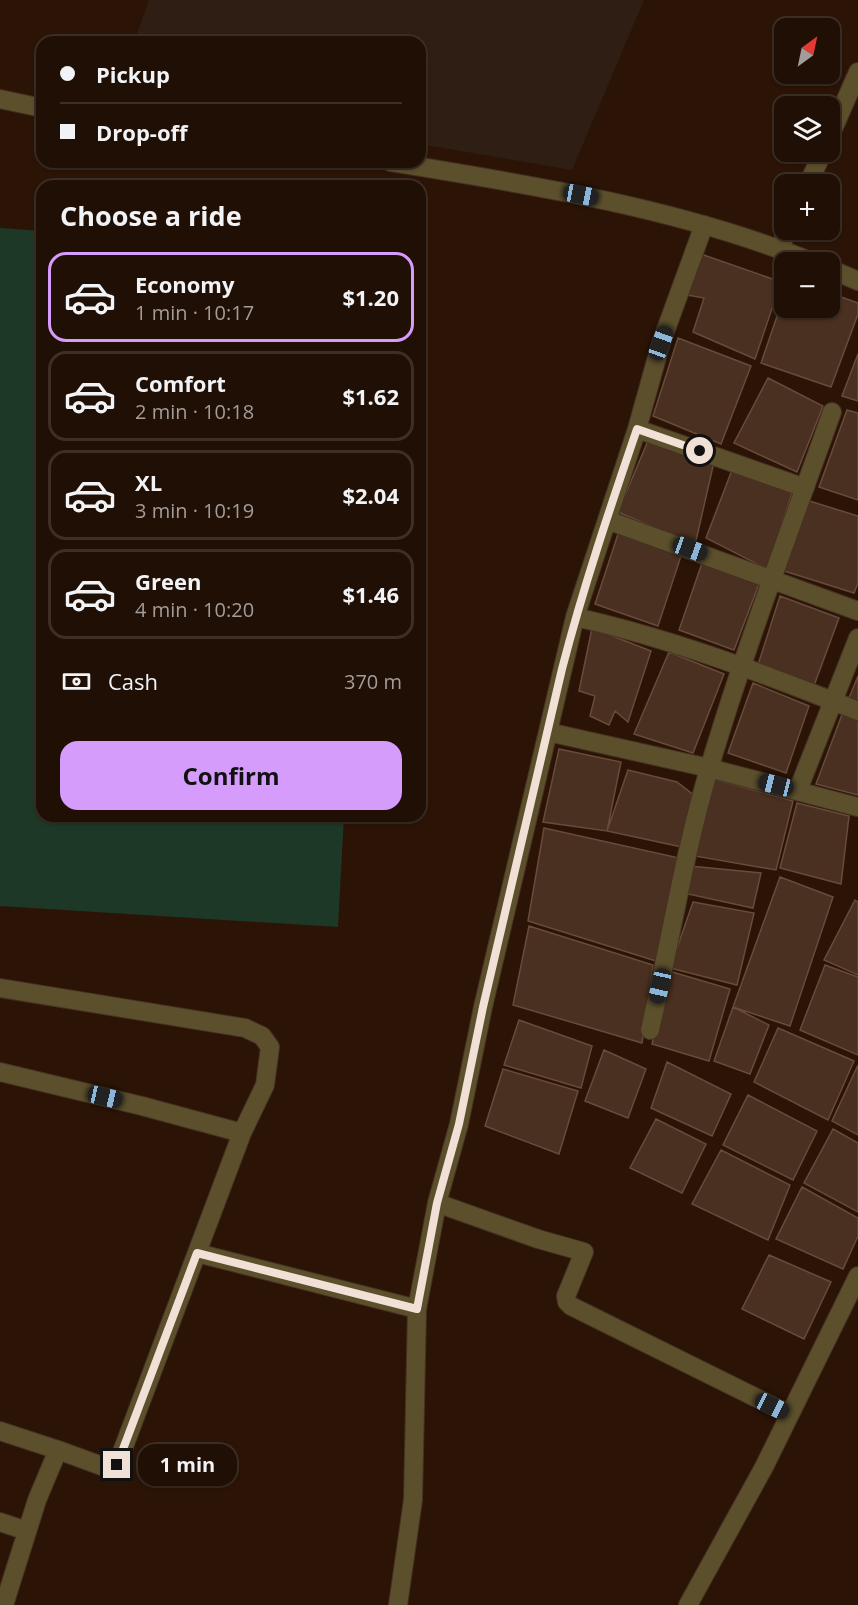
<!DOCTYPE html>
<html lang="en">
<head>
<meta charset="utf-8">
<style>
	body { margin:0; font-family:"Open Sans",sans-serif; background:#28180e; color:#f1f3f6; height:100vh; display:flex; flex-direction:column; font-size:22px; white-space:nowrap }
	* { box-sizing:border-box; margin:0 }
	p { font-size:20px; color:#a29c9a }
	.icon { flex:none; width:33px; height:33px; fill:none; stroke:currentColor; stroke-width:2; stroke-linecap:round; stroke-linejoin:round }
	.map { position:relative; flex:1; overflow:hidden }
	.sheet { position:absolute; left:36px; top:180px; width:390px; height:642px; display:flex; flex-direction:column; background:#200f04; border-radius:18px; box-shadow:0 2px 4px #0004,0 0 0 2px #3d2f26 }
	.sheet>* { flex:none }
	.top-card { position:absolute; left:36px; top:36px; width:390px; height:132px; border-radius:18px; box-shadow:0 2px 4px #0004,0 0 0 2px #3d2f26; display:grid; align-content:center; height:132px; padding:0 24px; background:#200f04 }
	.needle { width:39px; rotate:33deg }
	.fabs { position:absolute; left:774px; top:18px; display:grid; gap:12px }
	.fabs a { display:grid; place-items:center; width:66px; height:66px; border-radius:12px; background:#200f04; box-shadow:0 2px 4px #0004,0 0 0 2px #3d2f26; font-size:30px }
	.end { position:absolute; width:27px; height:27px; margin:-14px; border:8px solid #f1e0d6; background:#111; box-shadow:0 0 0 3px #111 }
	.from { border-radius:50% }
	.bubble { position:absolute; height:42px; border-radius:18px; background:#200f04; box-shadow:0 2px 4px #0004,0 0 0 2px #3d2f26; font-size:20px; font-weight:700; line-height:42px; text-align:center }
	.car { position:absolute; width:18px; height:36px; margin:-18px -9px; border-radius:8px; box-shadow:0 0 4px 2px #0007; background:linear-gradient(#222 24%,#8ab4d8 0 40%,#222 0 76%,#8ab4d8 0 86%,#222 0) }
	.top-card b { display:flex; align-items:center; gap:21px; height:57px; font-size:22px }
	.top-card b+b { border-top:2px solid #3d2f26 }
	.top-card i { width:15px; height:15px; background:#f1f3f6 }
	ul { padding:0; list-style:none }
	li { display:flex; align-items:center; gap:18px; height:90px; margin:0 12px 9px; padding:0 12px; border:3px solid #3d2f26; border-radius:18px }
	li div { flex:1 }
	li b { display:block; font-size:22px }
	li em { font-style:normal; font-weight:700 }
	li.on { border-color:#d59cfb }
	li>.icon { width:54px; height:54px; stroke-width:1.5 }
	h2 { padding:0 24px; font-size:27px; line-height:72px }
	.pay { display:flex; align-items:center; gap:15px; height:66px; padding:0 24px; font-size:22px }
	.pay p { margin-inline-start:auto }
	.button { display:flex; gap:12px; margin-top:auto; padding:12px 24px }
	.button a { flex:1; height:69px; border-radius:18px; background:#d59cfb; color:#111; font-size:24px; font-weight:700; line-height:69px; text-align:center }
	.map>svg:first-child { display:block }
	.industrial { fill:#2e1e14 }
	.green { fill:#1d3827 }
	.building { fill:#4a3020; stroke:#674b3b; stroke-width:1.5 }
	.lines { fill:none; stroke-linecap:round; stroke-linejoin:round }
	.minor-casing { stroke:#473123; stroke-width:20 }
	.tertiary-casing { stroke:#473123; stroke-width:20 }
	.minor { stroke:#5b4f2c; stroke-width:18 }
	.tertiary { stroke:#5b4f2c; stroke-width:18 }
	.route { stroke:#f1e0d6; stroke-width:8 }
</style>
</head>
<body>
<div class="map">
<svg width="858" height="1605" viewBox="0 0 858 1605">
	<rect width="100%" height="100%" fill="#2b1406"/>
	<path class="industrial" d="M149,0H644L572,170L420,144V42H134Z"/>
	<path class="green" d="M0,228L42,231V816H344L338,927L0,906Z"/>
	<path class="building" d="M701,254L781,282L755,359L693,332L704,298L687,295Z
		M830,293L858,303V314L831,387L761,363L784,296V308H830Z
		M678,338L751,366L721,444L653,416Z
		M858,354V401L842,396Z
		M768,378L823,406L797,472L734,443Z
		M847,410L858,413V500L819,487Z
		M650,436L714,462L695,545L618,512Z
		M732,470L792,493L767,569L706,538Z
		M806,500L858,516V583L854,593L781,570Z
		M620,528L681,556L658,626L595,604Z
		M702,563L759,584L734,650L679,630Z
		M780,596L839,618L812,691L757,668Z
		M592,628L651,651L628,722L615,711L609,725L590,716L595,696L579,691Z
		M669,652L724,674L693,753L634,734Z
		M858,676V702L849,698Z
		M753,683L809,706L786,773L728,753Z
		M843,712L858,717V795L816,784Z
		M559,749L621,762L607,831L543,822Z
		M628,770L677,782L695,796L682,847L607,831Z
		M714,779L793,801L776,870L695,856Z
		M797,803L849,816L841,884L780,868Z
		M544,828L679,858L656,961L528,921Z
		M690,866L761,873L753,908L688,894Z
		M780,877L833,897L790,1026L733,1007Z
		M855,900L858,902V975L824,960Z
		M693,902L754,913L737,985L670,968Z
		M529,926L653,965L642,1043L513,1005Z
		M825,965L858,977V1055L800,1030Z
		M669,971L730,989L709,1061L652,1044Z
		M733,1007L769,1025L750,1074L714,1061Z
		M519,1020L592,1046L581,1088L504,1065Z
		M778,1028L854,1061L828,1120L754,1082Z
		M604,1050L646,1069L628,1118L585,1101Z
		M667,1062L731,1094L712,1136L651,1108Z
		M858,1065V1135L832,1121Z
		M503,1069L578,1091L559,1154L485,1126Z
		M748,1095L817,1131L793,1180L723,1145Z
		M656,1119L706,1144L682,1193L630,1168Z
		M833,1129L858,1143V1212L804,1183Z
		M721,1150L790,1185L768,1240L692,1204Z
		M802,1187L858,1218V1236L843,1269L776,1239Z
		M769,1255L831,1282L804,1339L742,1309Z"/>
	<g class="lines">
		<defs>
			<path id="minor" d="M830,136L858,72
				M808,184L823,152
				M779,249L788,230
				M637,429L805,488
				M607,520L858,611
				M575,617C673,639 765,674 858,711
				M548,732L709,768L858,807
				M798,790L858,638
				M0,988L245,1028L262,1036L270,1047L265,1085L242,1133L117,1465L110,1469L58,1450L37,1500L4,1605
				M650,1030C670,943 684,854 709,769C745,648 790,530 832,412
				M0,1072L142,1106L242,1133
				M437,1203L538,1239L584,1252L566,1296L567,1302L571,1306L789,1414
				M197,1253L417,1309
				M0,1431L58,1450
				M0,1522L27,1531
				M398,1605L413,1500L417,1309L437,1203L459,1124L483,1007L575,617L637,429L661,343L704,225
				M688,1605L764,1467L858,1276"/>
			<path id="tertiary" d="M0,99L42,108
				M390,162C533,185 678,208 813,262
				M830,269L858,281"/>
		</defs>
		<use href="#minor" class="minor-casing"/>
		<use href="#tertiary" class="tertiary-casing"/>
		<use href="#minor" class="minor"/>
		<use href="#tertiary" class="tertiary"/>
	</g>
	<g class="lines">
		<path class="route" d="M117,1465L197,1253L417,1309L437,1203L459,1124L483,1007L562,669C583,588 610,508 637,429L700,451"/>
	</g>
</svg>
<div class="fabs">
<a><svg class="needle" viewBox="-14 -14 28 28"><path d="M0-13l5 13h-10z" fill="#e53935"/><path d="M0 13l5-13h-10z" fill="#a29c9a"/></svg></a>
<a><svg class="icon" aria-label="layers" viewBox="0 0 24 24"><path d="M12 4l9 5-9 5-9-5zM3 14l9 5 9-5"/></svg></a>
<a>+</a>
<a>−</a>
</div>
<i class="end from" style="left:700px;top:451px"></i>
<i class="end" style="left:117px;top:1465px"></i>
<div class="bubble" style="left:138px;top:1444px;width:99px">1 min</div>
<i class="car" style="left:581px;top:195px;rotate:101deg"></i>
<i class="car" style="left:661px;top:343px;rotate:20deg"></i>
<i class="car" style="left:690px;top:549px;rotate:110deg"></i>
<i class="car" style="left:776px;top:785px;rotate:284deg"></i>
<i class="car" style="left:660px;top:986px;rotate:193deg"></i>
<i class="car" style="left:105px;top:1097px;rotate:103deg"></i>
<i class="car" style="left:772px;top:1406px;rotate:116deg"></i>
<div class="top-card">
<b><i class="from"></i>Pickup</b>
<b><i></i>Drop-off</b>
</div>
<section class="sheet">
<h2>Choose a ride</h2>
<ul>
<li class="on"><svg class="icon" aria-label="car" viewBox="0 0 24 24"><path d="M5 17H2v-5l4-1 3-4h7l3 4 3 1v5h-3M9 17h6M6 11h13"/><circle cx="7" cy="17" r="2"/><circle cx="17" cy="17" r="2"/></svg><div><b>Economy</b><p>1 min · 10:17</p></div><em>$1.20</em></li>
<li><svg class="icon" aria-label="car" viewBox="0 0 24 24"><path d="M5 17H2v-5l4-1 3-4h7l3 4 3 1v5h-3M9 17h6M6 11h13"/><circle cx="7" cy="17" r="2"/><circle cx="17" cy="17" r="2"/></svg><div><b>Comfort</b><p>2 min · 10:18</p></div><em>$1.62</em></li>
<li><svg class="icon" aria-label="car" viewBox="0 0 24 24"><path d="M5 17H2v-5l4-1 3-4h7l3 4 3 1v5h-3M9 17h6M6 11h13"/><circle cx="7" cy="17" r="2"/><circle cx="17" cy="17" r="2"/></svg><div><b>XL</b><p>3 min · 10:19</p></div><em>$2.04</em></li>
<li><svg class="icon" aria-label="car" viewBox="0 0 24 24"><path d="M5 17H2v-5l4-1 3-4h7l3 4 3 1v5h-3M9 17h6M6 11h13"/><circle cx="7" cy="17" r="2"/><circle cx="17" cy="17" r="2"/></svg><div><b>Green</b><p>4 min · 10:20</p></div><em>$1.46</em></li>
</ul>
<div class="pay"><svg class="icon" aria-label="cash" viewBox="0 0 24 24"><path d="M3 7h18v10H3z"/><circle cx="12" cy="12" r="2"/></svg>Cash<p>370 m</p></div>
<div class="button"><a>Confirm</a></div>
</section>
</div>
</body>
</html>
